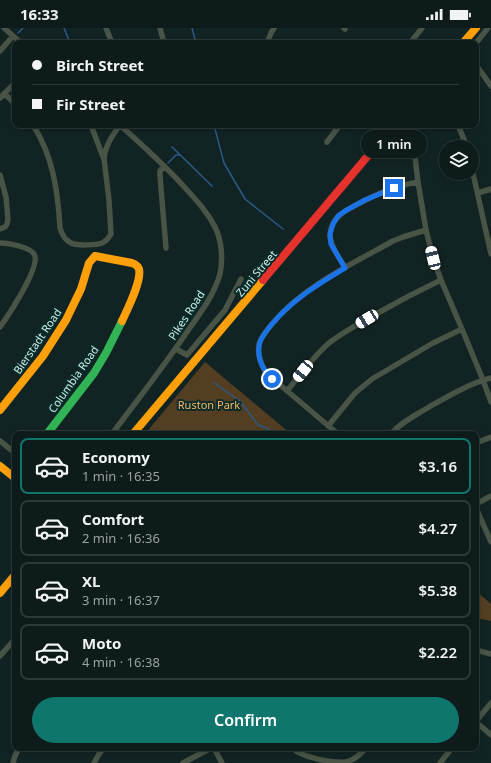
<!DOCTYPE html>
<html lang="en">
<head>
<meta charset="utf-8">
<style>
	body { margin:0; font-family:"Noto Sans",sans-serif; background:#1b2827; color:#f1f3f6; height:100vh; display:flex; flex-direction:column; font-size:15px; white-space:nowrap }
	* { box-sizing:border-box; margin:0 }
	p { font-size:13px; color:#9aa1a2 }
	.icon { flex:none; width:22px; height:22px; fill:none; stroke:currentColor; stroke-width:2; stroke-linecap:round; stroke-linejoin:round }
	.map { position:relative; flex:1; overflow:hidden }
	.sheet { position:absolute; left:12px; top:403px; width:467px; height:320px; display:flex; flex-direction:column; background:#0d1b1a; border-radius:8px; box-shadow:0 2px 6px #0003,0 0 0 1px #2d3939 }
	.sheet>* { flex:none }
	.top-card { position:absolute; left:12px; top:12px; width:467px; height:88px; border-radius:8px; box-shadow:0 2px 6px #0003,0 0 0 1px #2d3939; display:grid; align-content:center; height:88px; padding:0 20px; background:#0d1b1a }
	.fabs { position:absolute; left:439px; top:112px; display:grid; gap:8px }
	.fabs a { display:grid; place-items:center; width:40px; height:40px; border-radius:50%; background:#0d1b1a; box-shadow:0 2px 6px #0003,0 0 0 1px #2d3939; font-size:20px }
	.end { position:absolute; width:18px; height:18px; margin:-9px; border:5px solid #1a73e8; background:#fff; box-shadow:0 0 0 2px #fff }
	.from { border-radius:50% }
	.bubble { position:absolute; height:28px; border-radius:14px; background:#0d1b1a; box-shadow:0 2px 6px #0003,0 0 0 1px #2d3939; font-size:13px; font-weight:600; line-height:28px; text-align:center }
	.car { position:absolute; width:12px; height:24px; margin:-12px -6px; border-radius:5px; box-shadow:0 0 3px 1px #0007; background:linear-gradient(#fff 24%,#345 0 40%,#fff 0 76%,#345 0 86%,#fff 0) }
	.top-card b { display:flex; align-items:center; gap:14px; height:38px; font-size:15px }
	.top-card b+b { border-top:1px solid #2d3939 }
	.top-card i { width:10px; height:10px; background:#f1f3f6 }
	ul { padding:7px 0 0; list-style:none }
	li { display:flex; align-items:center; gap:12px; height:56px; margin:0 8px 6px; padding:0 12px; border:2px solid #2d3939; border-radius:8px }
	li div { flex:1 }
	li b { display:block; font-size:15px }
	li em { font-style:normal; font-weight:600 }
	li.active { border-color:#0f766e }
	li>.icon { width:36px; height:36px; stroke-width:1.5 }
	.cta { display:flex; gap:8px; margin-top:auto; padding:8px 20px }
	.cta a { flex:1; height:46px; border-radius:24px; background:#0f766e; color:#fff; font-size:16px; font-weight:600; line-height:46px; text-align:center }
	.status { display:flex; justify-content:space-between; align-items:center; height:28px; padding:0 20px; background:#0d1b1a; direction:ltr }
	.status svg { height:11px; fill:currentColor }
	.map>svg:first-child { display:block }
	.green { fill:#533e22 }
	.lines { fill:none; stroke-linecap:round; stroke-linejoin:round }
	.stream { stroke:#2a5b87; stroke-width:1.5 }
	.street { stroke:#495346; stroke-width:5.5 }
	.fast { stroke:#30b455; stroke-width:8 }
	.slow { stroke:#ff9f0a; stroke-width:8 }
	.jam { stroke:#e5322d; stroke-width:8 }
	.route { stroke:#1a73e8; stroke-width:5 }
	.labels { text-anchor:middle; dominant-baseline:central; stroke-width:4; stroke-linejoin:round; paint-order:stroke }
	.street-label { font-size:11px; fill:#cfeeeb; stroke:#092c2a }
	.park-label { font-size:11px; fill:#fcb765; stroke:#092c2a }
</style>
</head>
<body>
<div class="status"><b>16:33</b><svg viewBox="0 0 49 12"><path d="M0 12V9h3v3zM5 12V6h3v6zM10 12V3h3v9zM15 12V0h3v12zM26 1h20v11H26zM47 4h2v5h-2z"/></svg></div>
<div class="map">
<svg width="491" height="735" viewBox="0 0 491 735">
	<rect width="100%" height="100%" fill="#112423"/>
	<path class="green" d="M205,334L291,406H145Z
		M476,563L491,576V593L476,590Z"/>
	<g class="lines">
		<path class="stream" d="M64,0L70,15
			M192,0L196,15
			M18,5L23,0
			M214,97L224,135L245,171L283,201
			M172,119L212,158
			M168,135L176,127H179
			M214,355L240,373L258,397L269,401L270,404V406"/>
		<path class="street" d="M4,0L21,15
			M106,0L112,15
			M160,0L164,15
			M344,0L345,1
			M267,15L271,5L274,0
			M410,15L422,0
			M476,15L488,0
			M0,23L13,8
			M476,37L491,58
			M5,66L15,76
			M0,70L15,55
			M33,97C53,128 58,164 60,200C62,207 65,212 71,215C77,218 97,217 102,215C107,213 109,209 111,206L109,172L104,131C105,118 112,108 120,97
			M91,97L103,129
			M458,97L467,119
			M408,113L415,129L418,154L426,202L433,230L441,252L462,301L483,352L491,374
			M327,114L340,97
			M164,138L160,143V148L166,220
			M472,141L491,226
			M0,147L6,169L8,191L7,196L5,199L0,201
			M478,165L491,161
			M0,215C8,215 30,219 34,226C42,237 8,288 0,299
			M345,240C340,230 330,219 330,207C330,200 334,192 339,188C343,184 349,181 354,178C375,167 394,158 418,154
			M176,321L187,327L225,282L241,251
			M287,363C300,347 313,329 329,315C343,304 360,295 376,286C397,274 418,263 441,252
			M328,398L355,365L372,351L433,315L462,301
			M112,406C138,371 165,337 189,301C201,284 214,267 220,246C223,231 222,213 215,199C208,185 198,174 187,162C167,139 143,118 120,97
			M338,406L266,345C261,336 257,327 259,316C261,309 267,302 272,296C302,259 352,236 393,213L403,209L426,202
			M391,406C401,394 416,387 429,379C449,368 468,356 491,350
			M0,413L15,425
			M476,415L491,409
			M476,476L491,468
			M476,480L491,514
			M476,622L491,626
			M0,628L15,611
			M476,693L491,675
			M476,694L491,707
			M214,720L222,735
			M292,720C303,730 332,735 346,734C354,732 361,726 366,720
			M13,735L15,728L19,720
			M94,735L99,726L104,720
			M183,735L211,720
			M440,735L452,720"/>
		<path class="fast" d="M47,406L94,345L106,325L122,293"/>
		<path class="slow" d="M463,15L476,0
			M0,382L43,328L66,292L81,261L89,235L95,228L132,235C135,236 138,238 139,241C142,253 127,282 122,293
			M133,406L263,252
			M0,438L15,450
			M0,565L15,547"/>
		<path class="jam" d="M263,252L394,97"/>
	</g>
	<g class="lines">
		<path class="route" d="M272,351C262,341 256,328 260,314C262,308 267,302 272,296C292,272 318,256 345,240L331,216L330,206L333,196L338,188L345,183L365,172L394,160"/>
	</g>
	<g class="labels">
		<g class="street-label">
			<text transform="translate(256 245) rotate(-50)">Zuni Street</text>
			<text transform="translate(186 287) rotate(-57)">Pikes Road</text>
			<text transform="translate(37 313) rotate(-56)">Bierstadt Road</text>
			<text transform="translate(73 351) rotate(-55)">Columbia Road</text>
		</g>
		<g class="park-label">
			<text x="209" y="376">Ruston Park</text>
		</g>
	</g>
</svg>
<div class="fabs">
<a><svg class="icon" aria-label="layers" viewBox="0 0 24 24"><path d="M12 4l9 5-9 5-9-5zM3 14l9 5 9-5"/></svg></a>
</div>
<i class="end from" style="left:272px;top:351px"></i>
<i class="end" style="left:394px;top:160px"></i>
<div class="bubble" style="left:361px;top:102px;width:66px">1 min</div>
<i class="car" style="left:433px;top:230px;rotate:346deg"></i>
<i class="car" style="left:367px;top:291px;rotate:239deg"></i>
<i class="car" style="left:303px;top:343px;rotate:219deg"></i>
<div class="top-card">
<b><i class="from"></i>Birch Street</b>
<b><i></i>Fir Street</b>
</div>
<section class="sheet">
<ul>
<li class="active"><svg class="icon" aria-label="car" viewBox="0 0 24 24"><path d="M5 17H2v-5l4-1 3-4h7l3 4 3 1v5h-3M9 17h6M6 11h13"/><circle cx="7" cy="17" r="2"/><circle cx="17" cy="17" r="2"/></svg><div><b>Economy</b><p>1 min · 16:35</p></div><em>$3.16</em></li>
<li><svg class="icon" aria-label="car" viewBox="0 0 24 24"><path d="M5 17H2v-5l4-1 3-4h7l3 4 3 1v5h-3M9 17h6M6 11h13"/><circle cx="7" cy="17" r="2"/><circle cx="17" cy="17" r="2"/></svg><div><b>Comfort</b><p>2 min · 16:36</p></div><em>$4.27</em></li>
<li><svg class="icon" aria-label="car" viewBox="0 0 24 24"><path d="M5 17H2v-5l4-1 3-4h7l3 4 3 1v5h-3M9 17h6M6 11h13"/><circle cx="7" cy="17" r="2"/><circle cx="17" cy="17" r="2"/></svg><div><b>XL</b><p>3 min · 16:37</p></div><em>$5.38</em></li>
<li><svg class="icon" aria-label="car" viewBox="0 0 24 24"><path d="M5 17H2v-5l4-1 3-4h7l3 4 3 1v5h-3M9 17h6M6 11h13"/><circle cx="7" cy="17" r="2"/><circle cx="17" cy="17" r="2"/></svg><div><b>Moto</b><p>4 min · 16:38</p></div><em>$2.22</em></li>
</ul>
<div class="cta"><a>Confirm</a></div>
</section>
</div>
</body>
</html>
